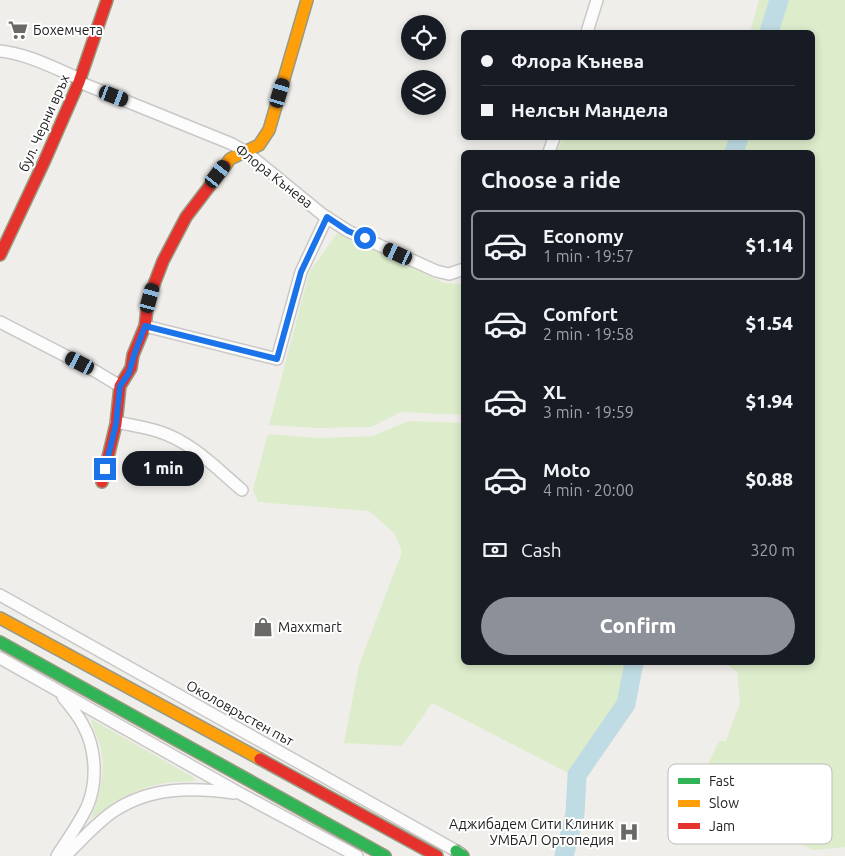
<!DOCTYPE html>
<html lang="en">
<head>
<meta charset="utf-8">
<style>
	body { margin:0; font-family:Ubuntu,sans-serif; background:#242831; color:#f1f3f6; height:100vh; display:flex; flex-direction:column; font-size:19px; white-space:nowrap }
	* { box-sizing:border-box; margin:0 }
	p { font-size:16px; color:#9ea1a6 }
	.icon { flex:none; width:28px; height:28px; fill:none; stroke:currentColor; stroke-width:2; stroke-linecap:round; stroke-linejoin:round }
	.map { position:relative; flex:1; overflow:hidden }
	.side { position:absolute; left:461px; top:150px; width:354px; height:515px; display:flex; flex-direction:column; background:#171b24; border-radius:8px; box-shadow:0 2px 8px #0003 }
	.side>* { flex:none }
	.hud { position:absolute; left:461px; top:30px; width:354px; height:110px; border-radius:8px; box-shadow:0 2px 8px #0003; display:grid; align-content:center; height:110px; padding:0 20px; background:#171b24 }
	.buttons { position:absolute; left:401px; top:15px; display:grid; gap:10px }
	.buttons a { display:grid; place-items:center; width:45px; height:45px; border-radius:50%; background:#171b24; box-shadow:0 2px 8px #0003; font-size:25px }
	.end { position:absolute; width:22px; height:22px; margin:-11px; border:6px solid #1a73e8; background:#fff; box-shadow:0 0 0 2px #fff }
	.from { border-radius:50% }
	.bubble { position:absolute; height:35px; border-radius:18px; background:#171b24; box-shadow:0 2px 8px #0003; font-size:16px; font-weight:800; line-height:35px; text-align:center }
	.car { position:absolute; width:15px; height:30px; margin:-15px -8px; border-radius:6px; box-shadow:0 0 4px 1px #0007; background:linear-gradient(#222 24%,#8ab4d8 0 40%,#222 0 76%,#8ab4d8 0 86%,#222 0) }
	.hud b { display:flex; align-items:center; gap:18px; height:48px; font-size:19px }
	.hud b+b { border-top:1px solid #363941 }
	.hud i { width:12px; height:12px; background:#f1f3f6 }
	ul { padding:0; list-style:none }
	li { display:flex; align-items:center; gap:15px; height:70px; margin:0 10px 8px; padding:0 10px; border:2px solid transparent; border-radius:8px }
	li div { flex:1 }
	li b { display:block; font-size:19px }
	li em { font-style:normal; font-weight:800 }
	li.selected { border-color:#8c9099 }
	li>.icon { width:45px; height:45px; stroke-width:1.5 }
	h2 { padding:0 20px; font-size:22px; line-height:60px }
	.pay { display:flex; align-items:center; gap:12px; height:55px; padding:0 20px; font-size:19px }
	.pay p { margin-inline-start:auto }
	.cta { display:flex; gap:10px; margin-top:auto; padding:10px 20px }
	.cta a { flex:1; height:58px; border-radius:30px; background:#8c9099; color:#fff; font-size:20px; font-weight:800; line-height:58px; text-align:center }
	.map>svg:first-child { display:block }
	.grass { fill:#ddeccb }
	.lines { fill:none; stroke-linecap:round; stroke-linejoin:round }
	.river { stroke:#bfdbe3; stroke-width:19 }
	.street-casing { stroke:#c9c8c7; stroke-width:14 }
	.fast-casing { stroke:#999a82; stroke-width:14 }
	.slow-casing { stroke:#999a82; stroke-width:14 }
	.jam-casing { stroke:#999a82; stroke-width:14 }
	.street { stroke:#fdfcfc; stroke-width:11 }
	.fast { stroke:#30b455; stroke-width:11 }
	.slow { stroke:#ff9f0a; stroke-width:11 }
	.jam { stroke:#e5322d; stroke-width:11 }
	.route { stroke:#1a73e8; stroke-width:6 }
	.labels { text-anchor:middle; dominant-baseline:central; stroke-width:4; stroke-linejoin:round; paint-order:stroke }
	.poi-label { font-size:14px; fill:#222; stroke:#fff; text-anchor:start }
	.street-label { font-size:14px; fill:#222; stroke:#fff }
	.key { fill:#fff; stroke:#bdbdbd; stroke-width:1 }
	.key-label { font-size:14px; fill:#222 }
</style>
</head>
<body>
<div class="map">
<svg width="845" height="856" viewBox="0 0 845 856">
	<rect width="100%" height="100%" fill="#f0eeeb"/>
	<path class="grass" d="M759,0H845V847L813,850L693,794L719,741H726L740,703L737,672L725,663L812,662V152H557L563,138H812V32H750Z
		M337,233L444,283L464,284V415L401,412L371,427L317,428L269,425L309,273Z
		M408,421L464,423V662L645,663L628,714L582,780L432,703L402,746L344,743L359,665L402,552L395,534L369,511L258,502L253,489L268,434L320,438L373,436Z
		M91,719L195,778L196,780C185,783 172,781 161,784C133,789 113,804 91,819C99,794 106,776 101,749C99,739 92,728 91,719Z"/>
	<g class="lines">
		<path class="river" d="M769,32L779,0
			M734,152L739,138
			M564,856L575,814L577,775L626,704L634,662"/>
		<defs>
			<path id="street" d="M587,32L597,0
				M0,51C28,54 54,68 80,79
				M79,82L232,144L246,152L323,215L348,231L436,271L449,274L464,269
				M549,152L554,138
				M0,322L95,371L120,386
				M145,326L277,359L301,272L327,217
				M116,422C130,425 144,427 157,431C191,441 216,468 242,490
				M0,595L460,853
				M0,658L241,794L357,856
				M57,856C67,840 79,824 87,807C98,782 96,748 83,725C78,715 70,706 63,697
				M65,856C81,841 96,823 114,811C150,787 192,787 234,793"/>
			<path id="fast" d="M0,642L385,856
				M456,851L463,856"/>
			<path id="slow" d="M225,166L230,159L259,145L269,130L307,0
				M0,618L260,759"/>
			<path id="jam" d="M0,255L44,162L79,82L107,0
				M102,482L116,424L120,386L131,368L133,355L145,326L147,309L153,287L163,261L186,217L225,166
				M260,759L437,856"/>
		</defs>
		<use href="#street" class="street-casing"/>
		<use href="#fast" class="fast-casing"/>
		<use href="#slow" class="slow-casing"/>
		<use href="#jam" class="jam-casing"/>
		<use href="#street" class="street"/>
		<use href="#fast" class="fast"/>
		<use href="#slow" class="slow"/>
		<use href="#jam" class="jam"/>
	</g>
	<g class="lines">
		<path class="route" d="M105,469L116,424L120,386L129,373L134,355L145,326L277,359L301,272L327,217L348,231L365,238"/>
	</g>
	<defs>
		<symbol id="supermarket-bare" viewBox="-9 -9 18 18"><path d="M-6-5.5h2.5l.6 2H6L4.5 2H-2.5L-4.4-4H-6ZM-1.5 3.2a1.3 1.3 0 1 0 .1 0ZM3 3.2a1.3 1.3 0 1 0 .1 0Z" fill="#6a6968" stroke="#fff" stroke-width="2.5" paint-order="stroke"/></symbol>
		<symbol id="shop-bare" viewBox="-9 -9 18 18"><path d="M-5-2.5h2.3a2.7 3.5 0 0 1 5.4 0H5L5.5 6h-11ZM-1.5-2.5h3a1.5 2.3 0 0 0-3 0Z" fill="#6a6968" stroke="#fff" stroke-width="2.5" paint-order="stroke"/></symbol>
		<symbol id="hospital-bare" viewBox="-9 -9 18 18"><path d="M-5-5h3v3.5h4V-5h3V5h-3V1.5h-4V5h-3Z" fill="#6a6968" stroke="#fff" stroke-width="2.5" paint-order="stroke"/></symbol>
	</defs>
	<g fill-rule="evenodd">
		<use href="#supermarket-bare" x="4" y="16" width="28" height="28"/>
		<use href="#shop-bare" x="249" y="613" width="28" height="28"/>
		<use href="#hospital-bare" x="615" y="818" width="28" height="28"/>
	</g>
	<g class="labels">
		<g class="poi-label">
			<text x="33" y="30">Бохемчета</text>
			<text x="278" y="627">Maxxmart</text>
			<text x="614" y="824" text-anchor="end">Аджибадем Сити Клиник<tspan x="614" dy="16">УМБАЛ Ортопедия</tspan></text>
		</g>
		<g class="street-label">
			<text transform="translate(44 123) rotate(-66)">бул. Черни връх</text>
			<text transform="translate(274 176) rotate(38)">Флора Кънева</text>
			<text transform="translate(240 713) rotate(29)">Околовръстен път</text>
		</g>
	</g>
	<rect x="668" y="764" width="164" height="80" rx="8" class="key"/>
	<rect x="678" y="778" width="22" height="6" fill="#30b455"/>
	<rect x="678" y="800" width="22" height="7" fill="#ff9f0a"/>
	<rect x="678" y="823" width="22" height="6" fill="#e5322d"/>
	<g class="key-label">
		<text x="709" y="786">Fast</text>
		<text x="709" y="808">Slow</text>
		<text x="709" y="831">Jam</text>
	</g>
</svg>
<div class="buttons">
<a><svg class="icon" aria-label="locate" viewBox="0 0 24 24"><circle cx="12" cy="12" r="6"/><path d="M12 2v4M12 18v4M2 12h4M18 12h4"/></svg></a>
<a><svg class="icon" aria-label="layers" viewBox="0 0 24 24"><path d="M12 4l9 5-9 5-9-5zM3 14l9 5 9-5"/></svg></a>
</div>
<i class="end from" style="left:365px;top:238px"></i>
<i class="end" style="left:105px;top:469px"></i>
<div class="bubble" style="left:122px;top:451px;width:82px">1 min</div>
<i class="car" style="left:280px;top:93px;rotate:17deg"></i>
<i class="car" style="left:114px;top:96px;rotate:111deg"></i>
<i class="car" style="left:218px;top:174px;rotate:37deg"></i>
<i class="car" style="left:398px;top:254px;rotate:295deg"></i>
<i class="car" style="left:150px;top:298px;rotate:15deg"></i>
<i class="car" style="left:80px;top:363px;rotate:297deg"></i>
<div class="hud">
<b><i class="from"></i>Флора Кънева</b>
<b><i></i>Нелсън Мандела</b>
</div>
<section class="side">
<h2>Choose a ride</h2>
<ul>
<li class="selected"><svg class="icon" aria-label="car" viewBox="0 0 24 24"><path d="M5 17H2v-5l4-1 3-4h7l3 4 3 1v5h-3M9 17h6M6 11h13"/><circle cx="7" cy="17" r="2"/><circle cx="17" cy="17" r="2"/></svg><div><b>Economy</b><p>1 min · 19:57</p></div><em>$1.14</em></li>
<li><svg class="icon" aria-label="car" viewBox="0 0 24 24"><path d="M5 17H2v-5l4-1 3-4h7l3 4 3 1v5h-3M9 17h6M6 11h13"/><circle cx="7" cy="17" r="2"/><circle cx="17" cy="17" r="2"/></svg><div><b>Comfort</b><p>2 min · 19:58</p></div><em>$1.54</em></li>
<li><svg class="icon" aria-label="car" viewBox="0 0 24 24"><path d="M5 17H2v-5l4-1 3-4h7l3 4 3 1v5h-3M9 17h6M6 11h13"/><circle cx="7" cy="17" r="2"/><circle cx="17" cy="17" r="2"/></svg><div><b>XL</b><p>3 min · 19:59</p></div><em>$1.94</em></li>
<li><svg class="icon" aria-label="car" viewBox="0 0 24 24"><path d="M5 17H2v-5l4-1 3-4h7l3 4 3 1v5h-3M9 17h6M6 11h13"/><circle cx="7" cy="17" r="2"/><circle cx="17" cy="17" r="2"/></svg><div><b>Moto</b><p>4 min · 20:00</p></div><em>$0.88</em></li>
</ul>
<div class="pay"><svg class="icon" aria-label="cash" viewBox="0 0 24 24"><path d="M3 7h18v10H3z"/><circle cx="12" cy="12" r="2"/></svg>Cash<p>320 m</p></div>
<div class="cta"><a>Confirm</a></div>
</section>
</div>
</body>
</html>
